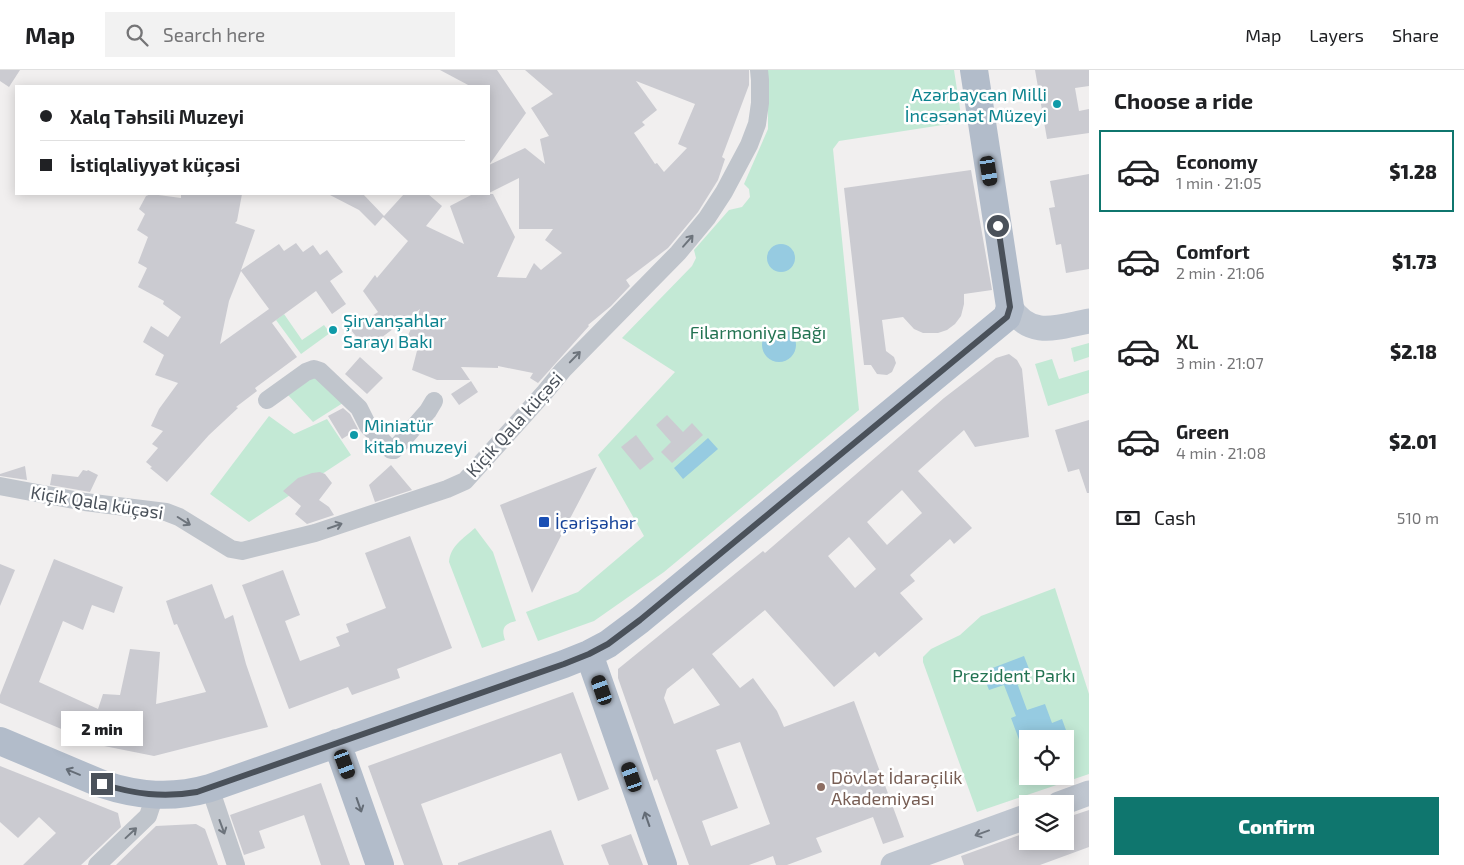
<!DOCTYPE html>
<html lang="en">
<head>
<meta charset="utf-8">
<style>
	body { margin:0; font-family:"Exo 2",sans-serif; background:#f2f2f2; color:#202124; height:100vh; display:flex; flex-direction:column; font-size:19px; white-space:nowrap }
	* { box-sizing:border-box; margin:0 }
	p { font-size:16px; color:#757577 }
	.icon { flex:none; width:28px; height:28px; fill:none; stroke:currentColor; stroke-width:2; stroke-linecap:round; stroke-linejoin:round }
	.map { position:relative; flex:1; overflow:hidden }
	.details { display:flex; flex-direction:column; background:#fff; width:375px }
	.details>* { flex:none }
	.banner { position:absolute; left:15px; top:15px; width:475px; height:110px; border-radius:0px; box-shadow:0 2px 12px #0003; display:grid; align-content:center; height:110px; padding:0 25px; background:#fff }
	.controls { position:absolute; left:1019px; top:660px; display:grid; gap:10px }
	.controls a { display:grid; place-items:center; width:55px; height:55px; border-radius:0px; background:#fff; box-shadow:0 2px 12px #0003; font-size:25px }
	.end { position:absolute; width:22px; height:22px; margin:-11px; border:6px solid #4a515a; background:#fff; box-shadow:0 0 0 2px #fff }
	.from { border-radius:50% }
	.bubble { position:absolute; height:35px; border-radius:0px; background:#fff; box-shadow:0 2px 12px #0003; font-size:16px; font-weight:800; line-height:35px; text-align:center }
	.car { position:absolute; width:15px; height:30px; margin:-15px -8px; border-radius:6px; box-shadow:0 0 4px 1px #0007; background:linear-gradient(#222 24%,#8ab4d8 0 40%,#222 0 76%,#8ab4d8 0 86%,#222 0) }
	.banner b { display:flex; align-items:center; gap:18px; height:48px; font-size:19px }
	.banner b+b { border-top:1px solid #e0e0e0 }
	.banner i { width:12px; height:12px; background:#202124 }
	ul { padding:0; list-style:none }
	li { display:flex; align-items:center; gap:15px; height:82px; margin:0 10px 8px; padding:0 15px; border:2px solid transparent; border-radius:0px }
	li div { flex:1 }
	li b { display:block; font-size:19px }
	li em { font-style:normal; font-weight:800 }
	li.active { border-color:#0f766e }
	li>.icon { width:45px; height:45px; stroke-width:1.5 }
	h2 { padding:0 25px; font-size:22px; line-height:60px }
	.pay { display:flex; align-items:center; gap:12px; height:55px; padding:0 25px; font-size:19px }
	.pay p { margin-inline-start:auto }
	.cta { display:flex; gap:10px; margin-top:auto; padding:10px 25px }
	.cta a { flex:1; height:58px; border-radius:0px; background:#0f766e; color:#fff; font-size:20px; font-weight:800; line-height:58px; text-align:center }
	header { display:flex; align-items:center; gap:30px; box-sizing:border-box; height:70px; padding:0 25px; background:#fff; border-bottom:1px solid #e0e0e0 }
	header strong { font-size:24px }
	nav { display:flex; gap:28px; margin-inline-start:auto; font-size:18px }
	.search { width:350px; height:45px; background:#f2f2f2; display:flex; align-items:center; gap:12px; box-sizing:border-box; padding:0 18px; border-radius:0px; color:#757577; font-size:19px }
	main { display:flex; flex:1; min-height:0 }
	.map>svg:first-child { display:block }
	.green { fill:#c3e9d5; fill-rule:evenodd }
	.water { fill:#96cbe1 }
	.building { fill:#cbcbd1; fill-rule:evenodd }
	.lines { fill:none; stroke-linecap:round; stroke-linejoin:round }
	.street { stroke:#c0c5cc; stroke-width:18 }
	.secondary { stroke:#bfc6d0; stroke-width:25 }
	.primary { stroke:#b2bcca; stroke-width:28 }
	.oneway { stroke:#6d747c }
	.oneway2 { stroke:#646c76 }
	.oneway3 { stroke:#6d747d }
	.route { stroke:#4a515a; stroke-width:6 }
	.culture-dot { fill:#0f9aa8; stroke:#fff; stroke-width:2 }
	.transit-dot { fill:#1a4fb4; stroke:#fff; stroke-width:2 }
	.education-dot { fill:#8d6e63; stroke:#fff; stroke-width:2 }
	.labels { text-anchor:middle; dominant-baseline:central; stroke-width:5; stroke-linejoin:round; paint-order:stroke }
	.culture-label { font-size:18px; fill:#0d838f; stroke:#fff; text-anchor:start }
	.park-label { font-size:18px; fill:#237352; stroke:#fff }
	.street-label { font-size:18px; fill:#4a515a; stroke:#fff }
	.transit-label { font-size:18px; fill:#164399; stroke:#fff; text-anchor:start }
	.education-label { font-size:18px; fill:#785e54; stroke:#fff; text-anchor:start }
</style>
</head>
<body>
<header>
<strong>Map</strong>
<div class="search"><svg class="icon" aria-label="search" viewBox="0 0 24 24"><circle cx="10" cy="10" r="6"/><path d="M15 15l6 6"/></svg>Search here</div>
<nav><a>Map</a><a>Layers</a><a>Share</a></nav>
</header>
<main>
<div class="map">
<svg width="1089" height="795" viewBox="0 0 1089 795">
	<rect width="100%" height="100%" fill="#f1efef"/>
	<path class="green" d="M767,0H954L962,52L839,71L833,79L859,340L664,502L594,551L538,571L526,542L578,522L644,466L598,385L675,302L622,268L692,196L696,188L694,180L729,140L742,137L750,127L749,119L744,114L768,59V11Z
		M284,244L302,270L324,255L330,263L301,284L276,250Z
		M1089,273V287L1074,292L1071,278Z
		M1052,289L1059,309L1089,300V323L1048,336L1035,294Z
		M318,304L346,331L313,352L288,325Z
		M269,346L294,364L327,349L351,385L249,452L210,424Z
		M475,458L493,482L516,551C504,554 501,558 505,570L482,578L449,492C450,476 464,468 475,458Z
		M1055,518L1089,624V704L977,742L923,592V587L931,579L960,565L981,546ZM1028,669H1065V706H1028Z"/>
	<path class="water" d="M767 188a14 14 0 1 1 28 0a14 14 0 1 1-28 0Z
		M762 275a17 17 0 1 1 34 0a17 17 0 1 1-34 0Z
		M708,368L718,379L683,409L674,398Z
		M1024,586L1031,604L1016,610L1027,640L1045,634L1052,653L1062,649L1072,677L1065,679V669H1028L1027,682L1024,683L1011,648L1016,646L1004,615L989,620L982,602Z"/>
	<path class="building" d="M0,0H20L9,17L0,11Z
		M440,0H497L526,43L489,95V16H470Z
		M525,0H749V15L722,87L725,89L718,110L698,142L668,178L626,210L630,216L611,236L588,255L589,256L538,313L530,308L533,303L498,296V298L461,297L470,310H437L412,300L418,277L405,272L420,239L366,279L351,260L378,242L363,221L375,205L377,208L408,171L383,147L375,156L359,140L328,124H363L384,146L404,124H428L442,136L426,156L464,174L450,136L473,124H493L515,167L497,207L526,208L534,193L541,200L562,183L545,170L553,159H519V108L489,123V95L525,78L545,94L540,69L549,66L531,38L553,24ZM636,11L695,34L678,74L687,78L664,102L657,93L655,94L634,63L645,55L642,52L657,40Z
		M1035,0H1089V16L1075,18L1079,41L1089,39V63L1047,69Z
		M971,100L992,220L964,224V234L961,246L955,254L947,260L938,263H923L914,259L903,247L882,250L886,281L894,287L896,293L892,302L887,305L877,304L871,295H864L844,118Z
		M1089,104V199L1066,203L1061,174L1056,175L1049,138L1055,137L1050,111Z
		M151,124L181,128V124H242L237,151L235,153L255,160L241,200L279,174L284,181L296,173L303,182L313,175L320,185L327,180L343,202L330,211L346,234L332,244L316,221L272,253L297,287L255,318L257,321L236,337L238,338L209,365L167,412L150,398L152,397L146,392L158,378L152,374L163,361L151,356L159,339L178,313L155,305L164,285L143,272L151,256L168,267L181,247L163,234L164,231L138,217L147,198L138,193L148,167L137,160L145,144L139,139L146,126ZM241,201L269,239L220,274L229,231Z
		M1009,284L1017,290L1022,299L1029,367L975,377L964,360L918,401L972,458L954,474L950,469L910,505L915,511L900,523L923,549L879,587L875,582L834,617L765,540L712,584L740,618L753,608L777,641L784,657L854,631L904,767L883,774L873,747L816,768L822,782L787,795H776L773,786L749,795H689L657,709L654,711L618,608V599L763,481L765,483L944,328L996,288ZM902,420L922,443L887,475L867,452ZM849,467L876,499L855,518L828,486ZM693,598L720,635L674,654L664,628L667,619ZM740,672L770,754L711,776L702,751L738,738L716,680Z
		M360,287L383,308L367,324L345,304Z
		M471,311L478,322L459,335L451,324Z
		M343,338L350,344L358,359L342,369L328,346Z
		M667,345L683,362L692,353L703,365L672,393L661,382L671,372L656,355Z
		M1089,350V423H1087L1079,399L1068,402L1055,360Z
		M636,365L654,389L640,400L621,377Z
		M391,395L412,420L375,432L369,415Z
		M25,396L27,410L0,406V404Z
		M597,397L564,460L532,523L500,435Z
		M83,400L87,401L88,400L98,405L90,422L50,415L52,404L78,407Z
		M320,402L325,404L332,413L319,430L329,437L334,445L307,454L295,444L301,436L283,421L298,408L312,403Z
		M410,466L452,578L397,599L400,608L352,625L348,617L289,639L242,515L283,500L300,545L285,551L300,591L340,576L336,567L349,562L346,554L386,538L365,483Z
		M54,489L123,517L114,543L92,535L83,560L63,551L39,612L98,639L103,624L120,625L130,579L160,582L156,634L206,622L177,554L174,555L166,531L212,514L225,549L233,545L246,594L268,657L154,686L99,675L0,633V625Z
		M0,494L15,500L0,536Z
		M573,622L609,719L578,731L561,683L421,734L443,795H404L368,696Z
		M0,696L118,743L121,757L81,795H23L56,763L39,747L18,768L0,752Z
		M321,713L350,795H321L304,745L259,761L265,778L244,785L230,745Z
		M1089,740V777L1040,795H964L961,786L1028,762V771H1065V748Z
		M196,754L205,759L218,795H116L156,756Z
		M551,760L564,795H458V793Z
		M631,764L643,795H609L601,775Z"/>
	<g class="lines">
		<path class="street" d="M267,330L306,302L314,299L320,301L359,338L368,356L391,380H394L428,341L434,331
			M0,416L85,432L166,442L179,447L231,479L242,481L315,463L447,419L465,411L545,322L563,300L678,183L707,148L724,122L749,75L757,54L760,33V10L759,0
			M210,718L236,795
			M97,795L148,746L155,725"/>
		<path class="secondary" d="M1010,237C1031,269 1057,257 1089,251
			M1059,734L1089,723
			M893,795L1028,746"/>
		<path class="primary" d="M589,584L663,795
			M0,671L102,714C138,726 172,729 210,718L564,594L589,584L608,574L640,550L1007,247L1010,237L974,0
			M337,673L380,795"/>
	</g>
	<defs><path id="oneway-shaft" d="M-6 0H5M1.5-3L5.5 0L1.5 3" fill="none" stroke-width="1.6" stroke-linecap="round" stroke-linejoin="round" transform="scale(1.25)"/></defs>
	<g class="oneway">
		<use href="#oneway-shaft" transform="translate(688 171) rotate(-49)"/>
		<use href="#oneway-shaft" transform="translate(575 287) rotate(-46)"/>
		<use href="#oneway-shaft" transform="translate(184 451) rotate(32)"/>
		<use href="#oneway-shaft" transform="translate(335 456) rotate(-19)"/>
		<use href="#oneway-shaft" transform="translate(222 757) rotate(70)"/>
		<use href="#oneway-shaft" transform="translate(131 763) rotate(-43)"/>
	</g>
	<g class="oneway2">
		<use href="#oneway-shaft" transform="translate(73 702) rotate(-157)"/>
		<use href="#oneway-shaft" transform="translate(359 735) rotate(71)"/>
		<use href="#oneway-shaft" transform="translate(647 749) rotate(-109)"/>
	</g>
	<use class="oneway3" href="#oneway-shaft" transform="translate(982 763) rotate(160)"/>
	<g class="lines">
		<path class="route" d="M102,714C134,724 163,728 197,722L564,594L589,584L608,574L640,550L1007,247L1010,237L998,156"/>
	</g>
	<g class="culture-dot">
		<circle cx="1057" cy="34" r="5"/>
		<circle cx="333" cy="260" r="5"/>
		<circle cx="354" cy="365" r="5"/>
	</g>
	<rect class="transit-dot" x="538" y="446" width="12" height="12" rx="2.5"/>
	<circle class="education-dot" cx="821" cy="717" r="5"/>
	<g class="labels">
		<g class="culture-label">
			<text x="1047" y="24" text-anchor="end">Azərbaycan Milli<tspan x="1047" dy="21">İncəsənət Müzeyi</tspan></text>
			<text x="343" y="250">Şirvanşahlar<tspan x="343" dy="21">Sarayı Bakı</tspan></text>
			<text x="364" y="355">Miniatür<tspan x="364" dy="21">kitab muzeyi</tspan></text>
		</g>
		<g class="park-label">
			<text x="758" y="262">Filarmoniya Bağı</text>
			<text x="1014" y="605">Prezident Parkı</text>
		</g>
		<g class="street-label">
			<text transform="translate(514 354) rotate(-48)">Kiçik Qala küçəsi</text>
			<text transform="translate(97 432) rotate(9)">Kiçik Qala küçəsi</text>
		</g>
		<g class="transit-label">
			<text x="555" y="452">İçərişəhər</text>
		</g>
		<g class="education-label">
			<text x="831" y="707">Dövlət İdarəçilik<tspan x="831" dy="21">Akademiyası</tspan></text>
		</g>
	</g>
</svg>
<div class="controls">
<a><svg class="icon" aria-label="locate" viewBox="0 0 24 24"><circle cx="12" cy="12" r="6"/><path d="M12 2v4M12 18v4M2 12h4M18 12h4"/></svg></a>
<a><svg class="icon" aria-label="layers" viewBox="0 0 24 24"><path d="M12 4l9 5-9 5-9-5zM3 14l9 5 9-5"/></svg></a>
</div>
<i class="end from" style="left:998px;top:156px"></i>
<i class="end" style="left:102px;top:714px"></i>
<div class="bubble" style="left:61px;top:641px;width:82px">2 min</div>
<i class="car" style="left:989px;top:101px;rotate:171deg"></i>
<i class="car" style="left:602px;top:620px;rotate:341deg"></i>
<i class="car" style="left:345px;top:694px;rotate:160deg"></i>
<i class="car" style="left:632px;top:707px;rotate:341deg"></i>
<div class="banner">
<b><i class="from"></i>Xalq Təhsili Muzeyi</b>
<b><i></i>İstiqlaliyyət küçəsi</b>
</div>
</div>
<section class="details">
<h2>Choose a ride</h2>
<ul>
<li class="active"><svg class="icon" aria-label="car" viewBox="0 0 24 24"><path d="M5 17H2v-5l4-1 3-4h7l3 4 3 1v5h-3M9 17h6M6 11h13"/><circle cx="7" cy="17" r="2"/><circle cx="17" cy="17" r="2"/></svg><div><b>Economy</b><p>1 min · 21:05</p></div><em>$1.28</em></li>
<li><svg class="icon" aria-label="car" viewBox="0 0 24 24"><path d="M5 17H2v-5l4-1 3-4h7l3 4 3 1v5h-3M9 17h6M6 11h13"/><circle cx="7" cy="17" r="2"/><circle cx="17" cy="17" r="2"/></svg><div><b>Comfort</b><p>2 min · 21:06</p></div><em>$1.73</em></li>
<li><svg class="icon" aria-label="car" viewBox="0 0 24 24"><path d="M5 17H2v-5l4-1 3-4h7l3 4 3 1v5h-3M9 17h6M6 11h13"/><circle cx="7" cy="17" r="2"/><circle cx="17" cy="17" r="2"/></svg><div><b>XL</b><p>3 min · 21:07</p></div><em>$2.18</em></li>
<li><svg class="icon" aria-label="car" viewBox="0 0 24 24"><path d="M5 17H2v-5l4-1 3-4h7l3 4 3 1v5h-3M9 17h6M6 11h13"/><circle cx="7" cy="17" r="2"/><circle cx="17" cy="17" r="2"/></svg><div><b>Green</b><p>4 min · 21:08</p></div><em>$2.01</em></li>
</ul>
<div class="pay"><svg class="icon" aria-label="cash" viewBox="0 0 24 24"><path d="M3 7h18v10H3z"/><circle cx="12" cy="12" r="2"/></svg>Cash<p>510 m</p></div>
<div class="cta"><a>Confirm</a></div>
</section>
</main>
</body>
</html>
